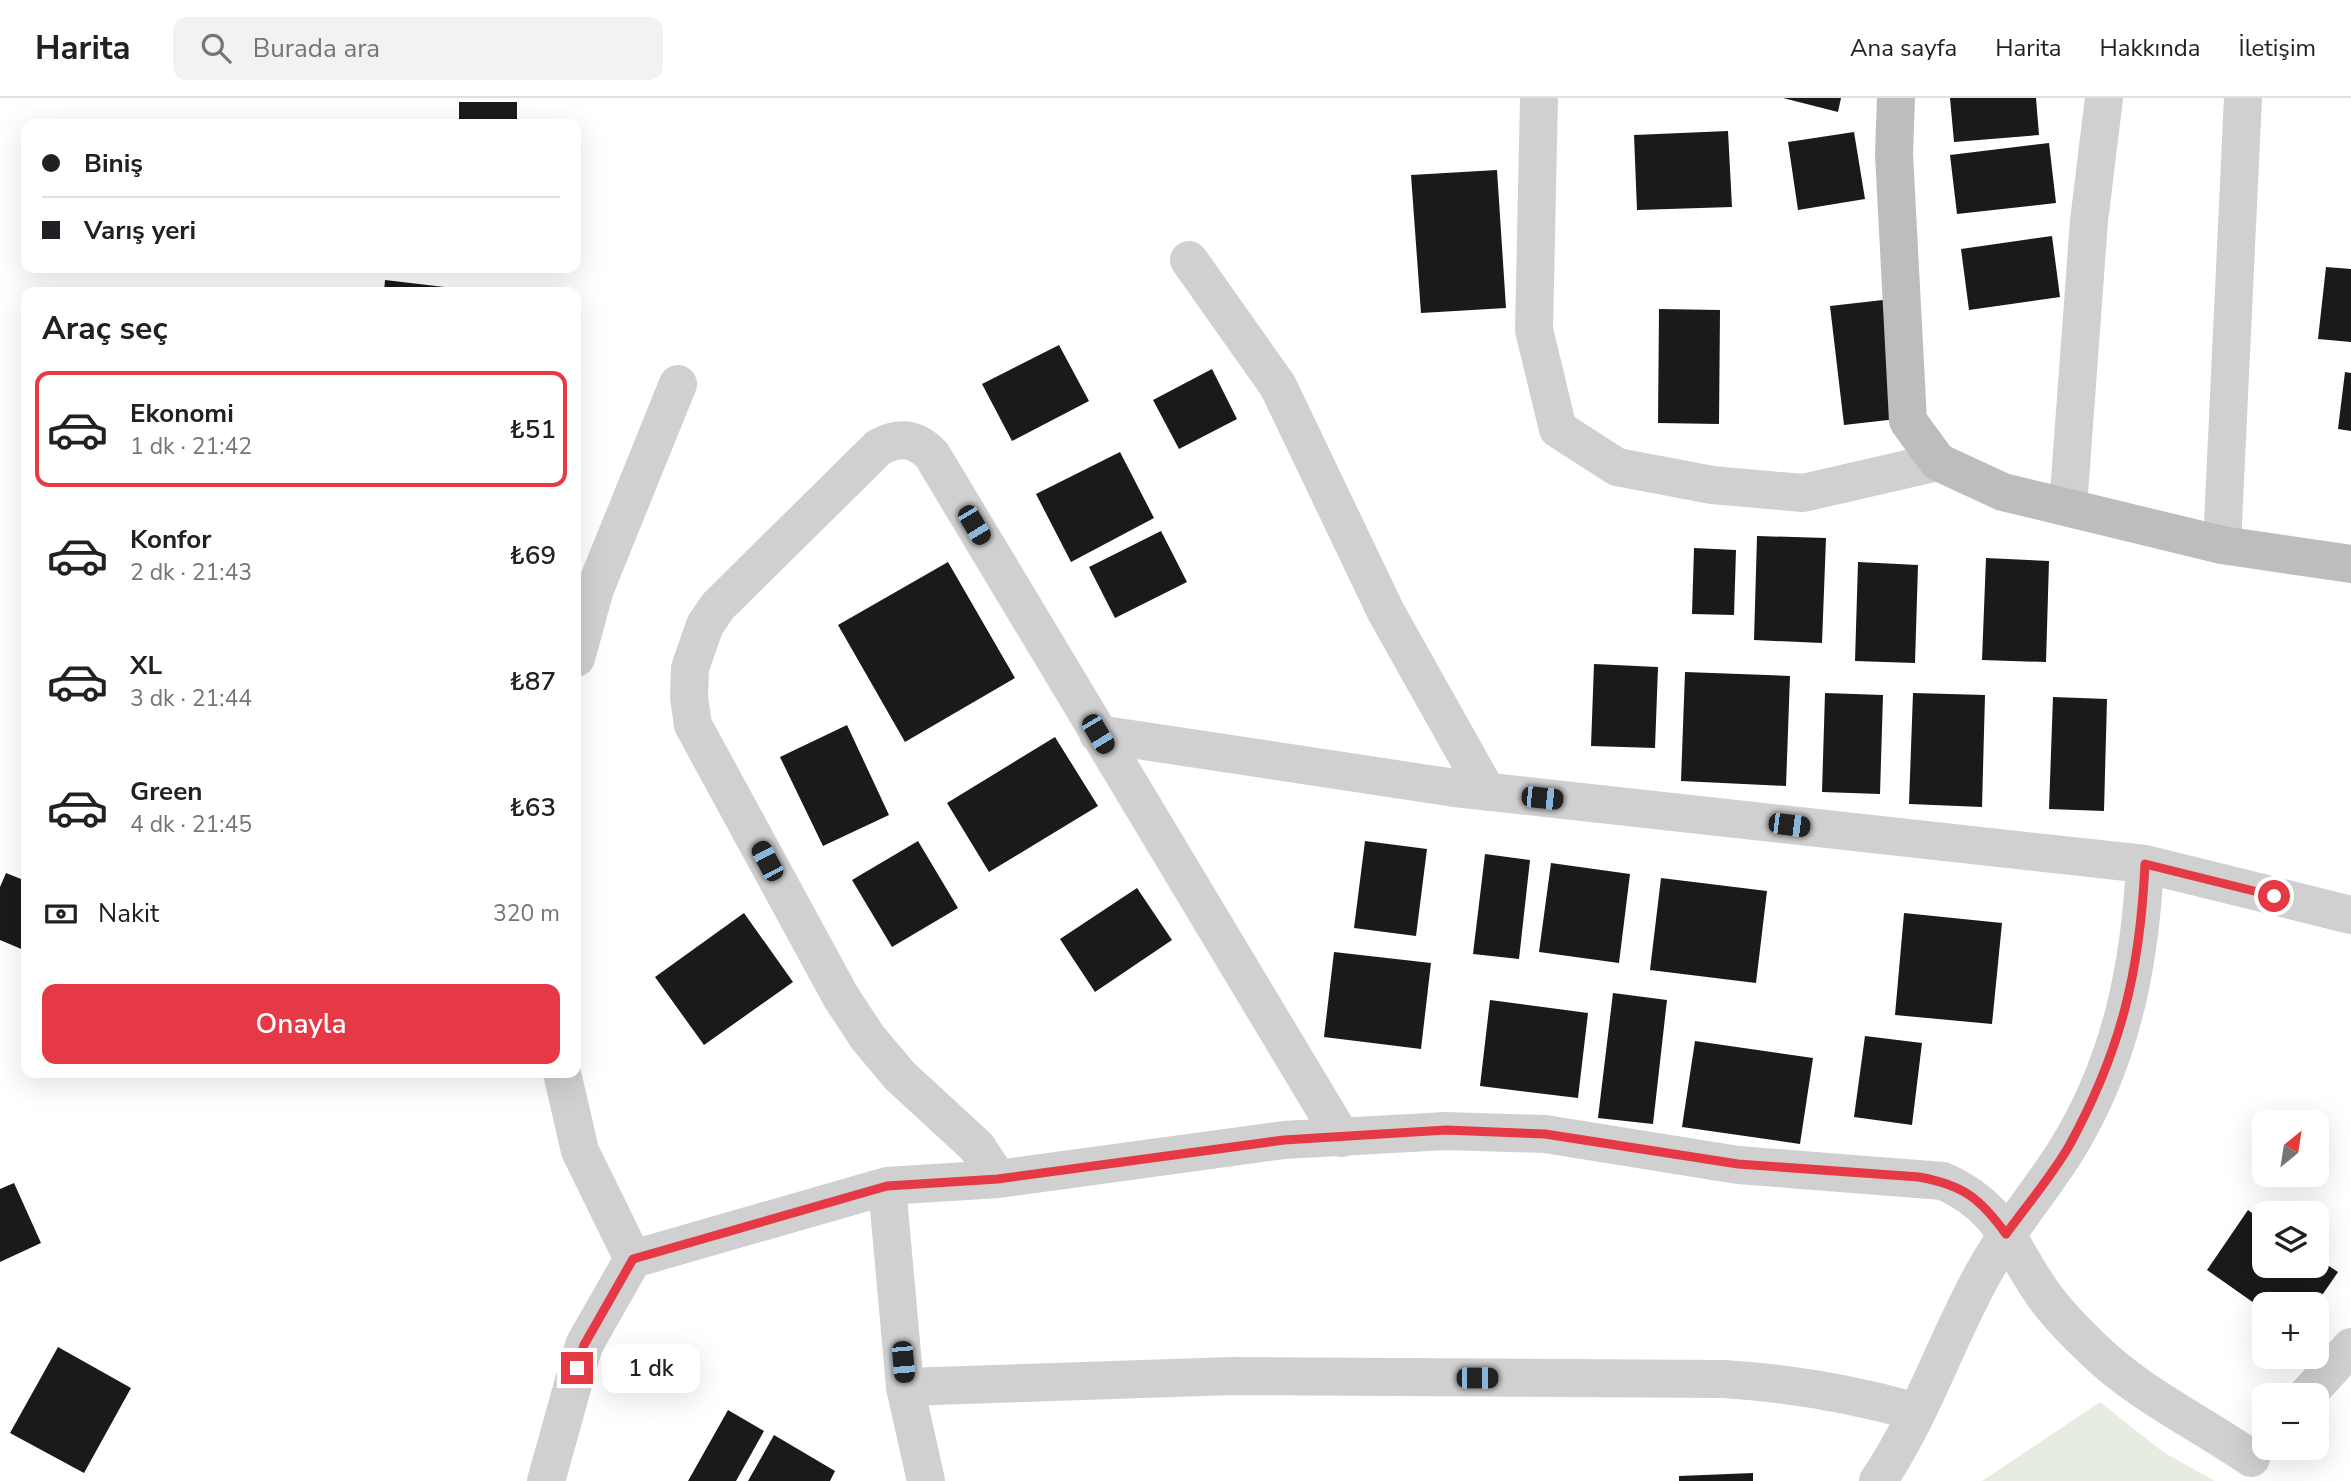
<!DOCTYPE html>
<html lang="tr">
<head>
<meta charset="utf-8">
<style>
	body { margin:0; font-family:"Nunito Sans",sans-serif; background:#f2f2f2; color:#202124; height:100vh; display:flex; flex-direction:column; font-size:26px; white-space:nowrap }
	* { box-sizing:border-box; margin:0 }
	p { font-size:23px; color:#757577 }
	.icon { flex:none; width:38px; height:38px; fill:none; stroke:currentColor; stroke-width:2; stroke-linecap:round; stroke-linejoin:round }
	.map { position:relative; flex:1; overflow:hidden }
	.panel { position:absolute; left:21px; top:189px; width:560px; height:791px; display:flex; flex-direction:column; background:#fff; border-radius:14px; box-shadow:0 7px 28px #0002 }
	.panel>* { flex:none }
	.top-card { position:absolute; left:21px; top:21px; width:560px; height:154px; border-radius:14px; box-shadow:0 7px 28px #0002; display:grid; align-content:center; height:154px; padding:0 21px; background:#fff }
	.needle { width:46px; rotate:30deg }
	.tools { position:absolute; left:2252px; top:1012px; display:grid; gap:14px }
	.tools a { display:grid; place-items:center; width:77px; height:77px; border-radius:14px; background:#fff; box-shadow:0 7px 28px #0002; font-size:35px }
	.end { position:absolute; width:32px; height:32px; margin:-16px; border:9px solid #e63946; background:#fff; box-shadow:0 0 0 4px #fff }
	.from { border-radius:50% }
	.bubble { position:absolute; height:49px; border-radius:14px; background:#fff; box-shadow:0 7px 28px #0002; font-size:23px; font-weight:600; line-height:49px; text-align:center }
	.car { position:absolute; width:21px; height:42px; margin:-21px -10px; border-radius:9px; box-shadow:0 0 5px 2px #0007; background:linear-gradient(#222 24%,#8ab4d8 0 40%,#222 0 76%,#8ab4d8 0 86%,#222 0) }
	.top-card b { display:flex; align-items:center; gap:24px; height:66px; font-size:26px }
	.top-card b+b { border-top:2px solid #e0e0e0 }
	.top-card i { width:18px; height:18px; background:#202124 }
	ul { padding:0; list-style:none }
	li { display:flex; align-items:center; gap:21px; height:116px; margin:0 14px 10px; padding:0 7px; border:4px solid transparent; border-radius:14px }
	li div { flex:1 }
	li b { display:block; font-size:26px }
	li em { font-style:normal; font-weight:600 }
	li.current { border-color:#e63946 }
	li>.icon { width:63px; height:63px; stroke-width:1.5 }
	h2 { padding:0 21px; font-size:32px; line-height:84px }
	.pay { display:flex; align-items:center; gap:18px; height:77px; padding:0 21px; font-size:26px }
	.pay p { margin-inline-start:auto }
	.action { display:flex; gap:14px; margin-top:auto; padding:14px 21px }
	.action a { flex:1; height:80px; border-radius:14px; background:#e63946; color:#fff; font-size:28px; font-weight:600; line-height:80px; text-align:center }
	header { display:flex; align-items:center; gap:42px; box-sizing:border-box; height:98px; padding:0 35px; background:#fff; border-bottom:2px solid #e0e0e0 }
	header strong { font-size:33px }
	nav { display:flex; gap:38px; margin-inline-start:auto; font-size:24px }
	.search { width:490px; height:63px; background:#f2f2f2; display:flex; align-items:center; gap:18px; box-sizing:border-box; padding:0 24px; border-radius:14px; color:#757577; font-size:26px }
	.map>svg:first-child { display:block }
	.green { fill:#e6ecdf }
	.building { fill:#1a1a1a }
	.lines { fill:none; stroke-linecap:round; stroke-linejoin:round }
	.street { stroke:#d0d0d0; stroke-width:38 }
	.secondary { stroke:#bdbdbd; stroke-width:38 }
	.route { stroke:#e63946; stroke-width:9 }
</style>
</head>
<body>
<header>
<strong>Harita</strong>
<div class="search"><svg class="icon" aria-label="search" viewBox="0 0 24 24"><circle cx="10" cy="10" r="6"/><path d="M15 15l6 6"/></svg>Burada ara</div>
<nav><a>Ana sayfa</a><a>Harita</a><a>Hakkında</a><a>İletişim</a></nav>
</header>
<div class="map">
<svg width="2351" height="1383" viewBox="0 0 2351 1383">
	<rect width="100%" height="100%" fill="#fff"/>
	<path class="green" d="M2100,1304L2163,1354L2215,1383H1982Z"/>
	<path class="building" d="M1783,0H1841L1838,14Z
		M1950,0H2036L2039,37L1954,44Z
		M459,4H517V26H459Z
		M1728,33L1732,109L1637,112L1634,37Z
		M1854,34L1865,101L1798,112L1788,44Z
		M2049,45L2056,105L1957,116L1950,57Z
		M1497,72L1506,210L1421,215L1411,77Z
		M2052,138L2060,199L1969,212L1961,151Z
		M2326,169L2351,171V244L2318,241Z
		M385,182L453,190L452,194H384Z
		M1883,202L1897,321L1844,327L1830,208Z
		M1659,211L1720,212L1719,326L1658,325Z
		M1059,247L1089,303L1012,343L982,286Z
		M1212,271L1237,321L1179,351L1153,302Z
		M2345,274L2351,275V333L2338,331Z
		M1120,354L1154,420L1071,464L1036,396Z
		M1161,433L1187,484L1115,520L1089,469Z
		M1757,438L1826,440L1822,545L1754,542Z
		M1694,450L1736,452L1734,517L1692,516Z
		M1986,460L2049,463L2046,564L1982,562Z
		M948,464L1015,580L905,644L838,527Z
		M1858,464L1918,467L1915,565L1855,563Z
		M1594,566L1658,569L1655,650L1591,648Z
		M1685,574L1790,578L1786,688L1681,683Z
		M1825,595L1883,597L1880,696L1822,694Z
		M1913,595L1985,597L1982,709L1909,706Z
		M2053,599L2107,601L2104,713L2049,711Z
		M847,627L889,717L823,748L780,659Z
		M1055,639L1098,708L989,774L947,705Z
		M918,743L958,810L892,849L852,782Z
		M1365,743L1427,751L1416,838L1354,830Z
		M1485,756L1530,762L1519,861L1473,856Z
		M1551,765L1630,776L1619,865L1539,854Z
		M6,775L26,783V853L0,842V789Z
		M1661,780L1767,793L1756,885L1650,872Z
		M1137,790L1172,842L1095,894L1060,841Z
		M744,815L793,884L704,947L655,879Z
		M1904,815L2002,825L1992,926L1895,917Z
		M1334,854L1431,865L1421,951L1324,939Z
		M1613,895L1667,902L1653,1026L1598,1020Z
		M1490,902L1588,915L1578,1000L1480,988Z
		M1865,938L1922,945L1912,1027L1854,1019Z
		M1695,943L1813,960L1800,1046L1682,1029Z
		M14,1085L41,1145L0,1164V1091Z
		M2248,1112L2264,1124V1167H2317V1160L2338,1174L2316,1206H2264V1212L2207,1172Z
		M58,1249L131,1290L84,1375L10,1335Z
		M728,1312L764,1333L736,1383H688Z
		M774,1337L835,1373L830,1383H748Z
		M1753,1375V1383H1679V1378Z"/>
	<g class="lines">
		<path class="street" d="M1539,0L1534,232L1558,331L1617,369L1712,387L1803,395L1938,364
			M1189,162L1278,288L1386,514L1487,694
			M2068,409L2089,123L2104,0
			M2222,447L2243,0
			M576,560L595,491L678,286
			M1098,636L1455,690L2145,766L2351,817
			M562,975L580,1053L633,1161
			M998,1081L977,1049L900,978L868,940L841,899L693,627L689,599L690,570L705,527L718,508L879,349C900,338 916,340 932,357L1342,1040
			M887,1088L905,1289L926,1383
			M905,1289L1232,1278L1723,1281C1790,1285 1853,1296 1917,1314
			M2307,1297L2351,1249
			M546,1383L584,1247L633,1161L887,1088L998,1081L1284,1042L1446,1033L1545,1036L1738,1067L1943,1083C2003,1110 2008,1146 2043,1196C2057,1216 2075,1234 2093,1251C2136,1294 2200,1325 2251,1360
			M1878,1383C1922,1318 1946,1242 1984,1174C2008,1130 2041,1093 2067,1051C2121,963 2140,868 2145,766"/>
		<path class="secondary" d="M1896,0L1894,56L1908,323L1938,364L2003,394L2222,447L2351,466"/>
	</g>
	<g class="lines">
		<path class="route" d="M577,1270L584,1247L633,1161L887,1088L998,1081L1284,1042L1446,1032L1545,1036L1738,1066L1919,1079C1963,1087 1980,1100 2006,1136C2027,1107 2051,1079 2069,1048C2121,953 2140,874 2145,766L2274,798"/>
	</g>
</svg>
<div class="tools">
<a><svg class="needle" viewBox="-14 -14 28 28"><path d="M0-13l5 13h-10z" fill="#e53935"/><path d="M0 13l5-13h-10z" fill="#757577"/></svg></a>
<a><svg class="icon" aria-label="layers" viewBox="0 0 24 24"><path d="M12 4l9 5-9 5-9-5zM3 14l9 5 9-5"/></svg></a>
<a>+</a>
<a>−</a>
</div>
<i class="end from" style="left:2274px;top:798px"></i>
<i class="end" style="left:577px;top:1270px"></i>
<div class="bubble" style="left:602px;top:1246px;width:98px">1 dk</div>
<i class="car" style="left:974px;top:427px;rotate:149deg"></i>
<i class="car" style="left:1098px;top:636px;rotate:149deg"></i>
<i class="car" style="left:1542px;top:700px;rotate:96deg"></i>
<i class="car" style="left:1789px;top:727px;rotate:97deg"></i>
<i class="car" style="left:767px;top:763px;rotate:332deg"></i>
<i class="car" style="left:903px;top:1264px;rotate:175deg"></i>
<i class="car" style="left:1477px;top:1280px;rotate:90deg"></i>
<div class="top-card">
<b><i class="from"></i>Biniş</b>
<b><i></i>Varış yeri</b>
</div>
<section class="panel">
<h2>Araç seç</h2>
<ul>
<li class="current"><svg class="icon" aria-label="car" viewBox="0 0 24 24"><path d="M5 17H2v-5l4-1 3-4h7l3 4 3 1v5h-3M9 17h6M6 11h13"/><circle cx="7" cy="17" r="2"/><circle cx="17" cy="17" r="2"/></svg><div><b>Ekonomi</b><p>1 dk · 21:42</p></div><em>₺51</em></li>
<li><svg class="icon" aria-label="car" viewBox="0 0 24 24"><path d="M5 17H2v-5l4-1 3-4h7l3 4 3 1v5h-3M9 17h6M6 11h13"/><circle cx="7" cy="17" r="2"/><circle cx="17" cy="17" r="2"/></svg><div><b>Konfor</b><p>2 dk · 21:43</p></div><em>₺69</em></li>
<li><svg class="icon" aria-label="car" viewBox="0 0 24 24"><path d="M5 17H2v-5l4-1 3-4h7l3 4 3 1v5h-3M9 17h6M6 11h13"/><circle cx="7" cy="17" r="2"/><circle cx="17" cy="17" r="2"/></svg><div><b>XL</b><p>3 dk · 21:44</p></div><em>₺87</em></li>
<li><svg class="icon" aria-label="car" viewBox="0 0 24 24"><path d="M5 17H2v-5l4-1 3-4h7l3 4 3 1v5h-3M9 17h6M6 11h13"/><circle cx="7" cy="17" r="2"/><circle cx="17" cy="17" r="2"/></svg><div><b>Green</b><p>4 dk · 21:45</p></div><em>₺63</em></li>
</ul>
<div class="pay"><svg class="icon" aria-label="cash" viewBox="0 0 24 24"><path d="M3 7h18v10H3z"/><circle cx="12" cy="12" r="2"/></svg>Nakit<p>320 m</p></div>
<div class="action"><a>Onayla</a></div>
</section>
</div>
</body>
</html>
